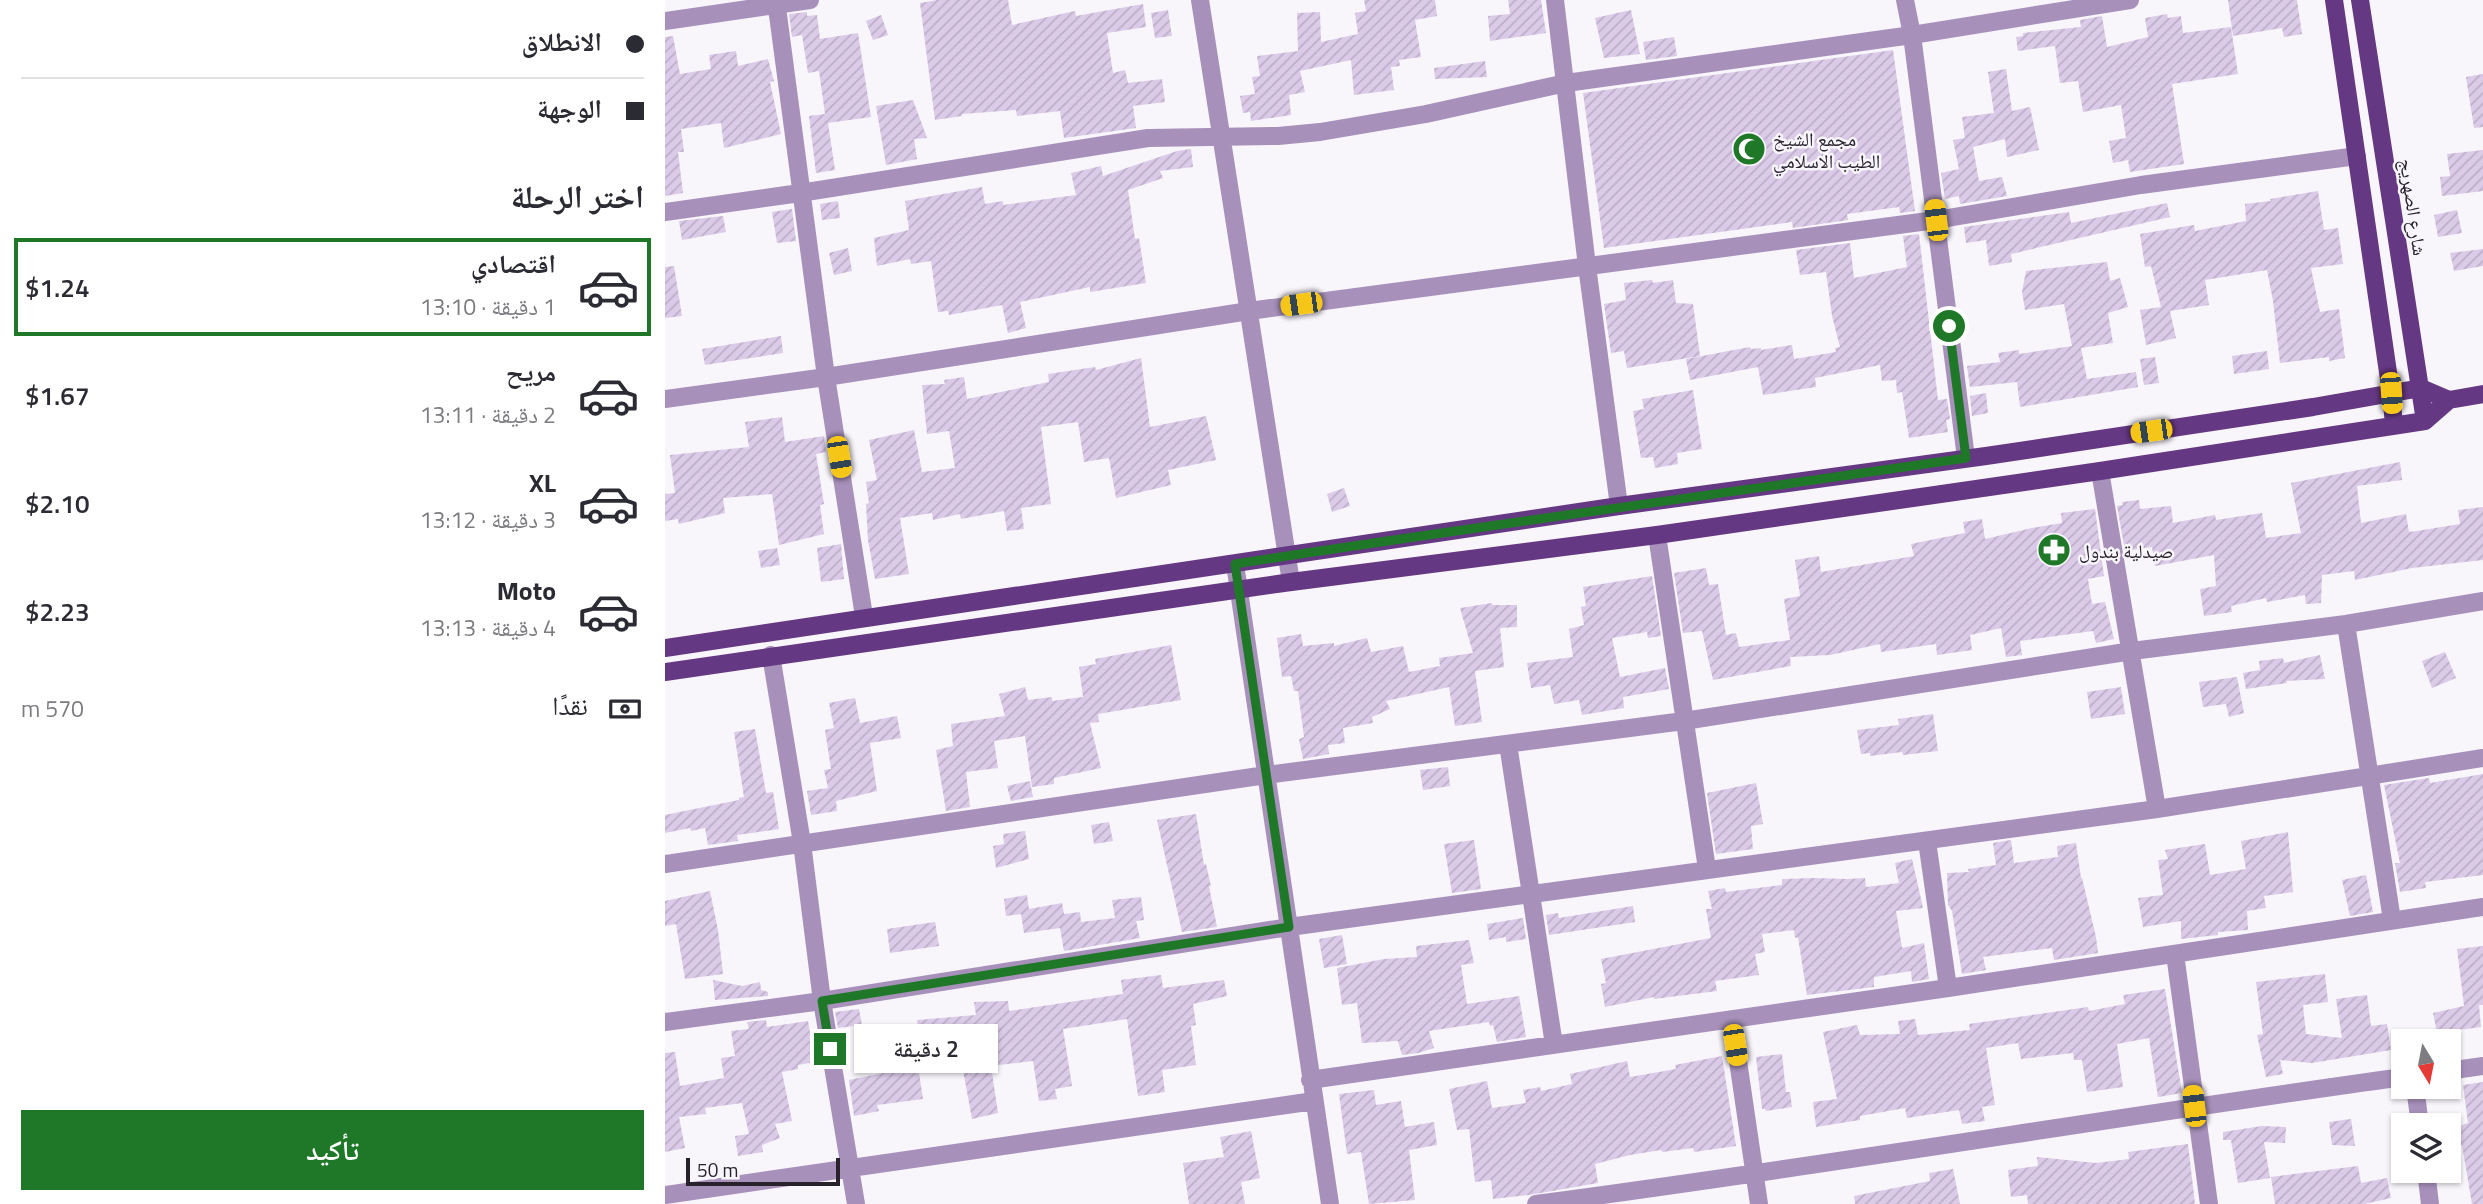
<!DOCTYPE html>
<html lang="ar">
<head>
<meta charset="utf-8">
<style>
	body { margin:0; font-family:"Titillium Web","Noto Naskh Arabic",sans-serif; background:#f7f7f7; color:#2b2b33; direction:rtl; height:100vh; display:flex; flex-direction:column; font-size:26px; white-space:nowrap }
	* { box-sizing:border-box; margin:0 }
	p { font-size:23px; color:#7c7c81 }
	.icon { flex:none; width:38px; height:38px; fill:none; stroke:currentColor; stroke-width:2; stroke-linecap:round; stroke-linejoin:round }
	.map { position:relative; flex:1; overflow:hidden; direction:ltr }
	.drawer { display:flex; flex-direction:column; background:#fff; width:665px }
	.drawer>* { flex:none }
	.top-card { display:grid; align-content:center; height:154px; padding:0 21px; background:#fff }
	.needle { width:46px; rotate:170deg }
	.tools { position:absolute; left:1726px; top:1029px; display:grid; gap:14px }
	.tools a { display:grid; place-items:center; width:70px; height:70px; border-radius:0px; background:#fff; box-shadow:0 2px 5px #0004; font-size:35px }
	.scale { position:absolute; left:21px; bottom:18px; width:154px; box-sizing:border-box; padding-left:7px; border:4px solid #28222d; border-top:0; font-size:19px; line-height:24px; white-space:nowrap; color:#28222d; -webkit-text-stroke:5px #f8f5fb; paint-order:stroke }
	.end { position:absolute; width:32px; height:32px; margin:-16px; border:9px solid #1e7827; background:#fff; box-shadow:0 0 0 4px #fff }
	.from { border-radius:50% }
	.bubble { position:absolute; height:49px; border-radius:0px; background:#fff; box-shadow:0 2px 5px #0004; font-size:23px; font-weight:600; line-height:49px; text-align:center; direction:rtl }
	.car { position:absolute; width:21px; height:42px; margin:-21px -10px; border-radius:9px; box-shadow:0 0 5px 2px #0007; background:linear-gradient(#f5c518 24%,#345 0 40%,#f5c518 0 76%,#345 0 86%,#f5c518 0) }
	.top-card b { display:flex; align-items:center; gap:24px; height:66px; font-size:26px }
	.top-card b+b { border-top:2px solid #e1e1e2 }
	.top-card i { width:18px; height:18px; background:#2b2b33 }
	ul { padding:0; list-style:none }
	li { display:flex; align-items:center; gap:21px; height:98px; margin:0 14px 10px; padding:0 7px; border:4px solid transparent; border-radius:0px }
	li div { flex:1 }
	li b { display:block; font-size:26px }
	li em { font-style:normal; font-weight:600 }
	li.selected { border-color:#1e7827 }
	li>.icon { width:63px; height:63px; stroke-width:1.5 }
	h2 { padding:0 21px; font-size:32px; line-height:84px }
	.pay { display:flex; align-items:center; gap:18px; height:77px; padding:0 21px; font-size:26px }
	.pay p { margin-inline-start:auto }
	.action { display:flex; gap:14px; margin-top:auto; padding:14px 21px }
	.action a { flex:1; height:80px; border-radius:0px; background:#1e7827; color:#fff; font-size:28px; font-weight:600; line-height:80px; text-align:center }
	main { display:flex; flex:1; min-height:0 }
	.map>svg:first-child { display:block }
	.building { fill:url(#building-hatch) }
	.lines { fill:none; stroke-linecap:round; stroke-linejoin:round }
	.minor { stroke:#a790ba; stroke-width:18 }
	.major { stroke:#653883; stroke-width:18 }
	.route { stroke:#1e7827; stroke-width:9 }
	.labels { text-anchor:middle; dominant-baseline:central; stroke-width:5; stroke-linejoin:round; paint-order:stroke }
	.poi-label { font-size:19px; fill:#28222d; stroke:#f8f5fb; text-anchor:start }
	.street-label { font-size:19px; fill:#28222d; stroke:#f8f5fb }
</style>
</head>
<body>
<main>
<div class="map">
<svg width="1818" height="1204" viewBox="0 0 1818 1204">
	<defs>
		<pattern id="building-hatch" width="6" height="6" patternUnits="userSpaceOnUse" patternTransform="scale(1.75)"><rect width="6" height="6" fill="#dbcbe9"/><path d="M-1 1l2-2M0 6l6-6M5 7l2-2" fill="none" stroke="#bcaec8"/></pattern>
	</defs>
	<rect width="100%" height="100%" fill="#f8f5fb"/>
	<path class="building" d="M272,0H343L347,25L410,11L411,16L478,4L481,27L442,33L448,73L460,70L463,83L497,79L500,102L468,106L471,128L399,138L395,111L352,116L351,110L297,114V116L270,120L255,3Z
		M699,0H770L772,16L750,20L756,57L734,60L735,66L726,67L729,90L689,95L686,60L635,71L640,92L624,95L626,115L586,121L585,112L578,113L575,96L590,94L587,77L595,76L592,56L633,51L632,13L655,12L656,42L693,34L690,13L701,11Z
		M843,0H876L881,33L825,41L823,16L845,14Z
		M1563,0H1632L1637,34L1619,37L1617,28L1568,36Z
		M503,10L507,36L490,38L486,13Z
		M966,10L975,54L939,58L930,18Z
		M142,12V16L152,15L155,39L193,33L206,117L163,123L170,170L151,173L144,116L160,114L154,71L143,73L137,35L127,37L124,14Z
		M1502,14L1503,18L1516,16L1518,33L1566,27L1573,74L1507,84L1519,164L1465,172L1463,160L1448,163L1444,141L1461,138L1456,105L1418,112L1413,81L1395,83L1390,46L1353,51L1351,37L1358,36V33L1416,27L1415,20L1437,16L1442,47L1483,37L1480,18Z
		M216,15L223,35L208,40L201,21Z
		M8,36L15,74L46,69L44,55L71,51L73,66L103,59L109,81L105,82L116,134L59,148L56,123L16,129L19,152H13L18,193L0,196V37Z
		M1009,37L1012,56L981,60L978,42Z
		M1228,50L1250,211L1235,213L1234,207L1182,214L1183,220L1128,228L1127,222L939,248L918,93Z
		M820,61L822,77L770,79L769,68Z
		M1341,69L1347,111L1365,107L1374,150L1342,157L1340,139L1308,147L1314,181L1337,177L1342,196L1295,204L1294,196L1280,199L1276,173L1294,169L1288,140L1300,138L1297,117L1329,113L1323,72Z
		M1818,74V127L1809,128L1801,77Z
		M248,100L262,138L249,139L252,159L221,165L211,106Z
		M526,149L528,167L495,171L498,178L463,190L470,239L474,238L481,283L425,292V287L355,302L361,328L343,333L337,305L284,315L283,311L273,312L266,261L246,264L245,259L212,266L209,238L244,230L240,201L317,187L320,204L338,201V205L411,195L406,173L436,166L438,176L512,151Z
		M1818,150V191L1777,196L1775,177L1785,176L1782,154Z
		M1653,191L1659,230L1673,228L1678,264L1646,268L1655,312L1674,309L1680,358L1664,361V357L1615,363L1608,301L1602,270L1540,280L1544,305L1505,311L1511,338L1481,345L1475,310L1496,307L1486,266L1480,267L1475,234L1529,225L1530,231L1581,221L1580,204L1606,201L1605,199Z
		M173,201L175,218L157,220L155,204Z
		M1502,203L1505,217L1346,254L1347,262L1324,266L1321,240L1301,243L1299,227L1404,212L1406,223Z
		M127,209L131,241L112,243L107,212Z
		M1792,210L1797,233L1773,237L1769,215Z
		M58,216L61,232L17,240L14,221Z
		M1254,234L1273,400L1282,399L1285,419L1281,420L1283,432L1244,438L1237,392L1232,393L1231,380L1217,381L1215,365L1150,378L1151,387L1098,395L1093,367L1025,380L1021,359L1085,347L1086,349L1096,348V350L1127,345L1129,359L1171,352L1170,348L1175,347L1167,316L1161,272L1135,275L1131,250L1185,243L1189,278L1242,267L1238,236Z
		M183,248L187,271L169,275L164,253Z
		M1818,249V266L1789,271L1785,253Z
		M1442,262L1445,281L1455,278L1463,307L1443,313L1448,343L1416,348L1422,379L1471,372L1473,387L1355,407L1352,382L1305,387L1302,366L1335,362L1333,353L1354,350V354L1407,346L1399,304L1360,310L1357,292L1361,271Z
		M9,266L17,316L0,318V267Z
		M987,280L988,283L1008,280L1011,303L1028,304L1035,356L962,368L959,351L946,353L939,304L961,300L959,283Z
		M116,336L118,353L40,365L37,349Z
		M1602,351L1604,369L1569,374L1567,356Z
		M1490,357L1494,383L1479,385L1475,359Z
		M476,358L485,427L541,416L551,460L503,470L506,485L451,498L444,458L419,462L413,422L376,427L386,504L356,508L359,529L342,531L339,511L296,519L295,514L268,520L267,513L235,518L244,574L210,579L203,540L201,504L204,503L201,482L212,480L204,440L249,430L257,472L290,468L284,431L262,434L257,385L280,384L279,380L299,377L302,399L384,382L383,374L430,367L431,370Z
		M1028,390L1037,449L1012,453L1013,464L990,468L988,457L976,458L968,411L979,409L977,399Z
		M1321,393L1323,413L1307,416L1305,396Z
		M117,417L120,442L159,436L161,452L151,454L159,504L155,505L159,534L114,545L107,494L58,498L60,513L14,524L13,519L0,521V494L10,493L5,455L84,447L80,422Z
		M1735,462L1737,480L1692,486L1696,523L1741,514L1744,532L1752,531L1795,524L1793,510L1818,507V560L1747,568L1690,580L1689,571L1657,575L1656,603L1641,604L1640,595L1602,602L1601,598L1566,606L1567,612L1539,616L1535,589L1551,586L1549,555L1490,566L1487,547L1460,551L1452,506L1458,505L1457,502L1474,500L1475,509L1506,506L1508,523L1550,515L1551,520L1597,513L1601,538L1636,533L1626,483Z
		M679,488L685,506L667,512L662,494Z
		M1430,509L1439,576L1423,579L1427,604L1440,602L1449,639L1431,643L1428,631L1355,641L1357,655L1341,657L1336,628L1305,635L1307,650L1272,655L1271,644L1216,652L1215,644L1165,655L1125,657L1126,666L1048,680L1037,631L1018,633L1009,573L1041,568L1044,585L1053,584L1061,635L1071,633L1074,647L1125,640L1119,599L1135,596L1130,560L1154,556L1156,572L1249,556L1246,544L1300,533L1298,522L1317,519L1320,539L1367,528L1397,523L1396,513Z
		M176,544L179,579L156,582L152,548Z
		M112,548L115,565L96,568L93,551Z
		M987,576L996,636L983,638L982,632L947,638L955,677L1000,668L1004,689L958,697L959,708L917,715L914,700L889,704L885,685L866,688L862,663L908,657L904,629L919,625L916,607L921,606L918,587Z
		M827,603V605H852V627L835,628L839,667L810,671L817,722L790,726L784,687L721,701L725,709L707,717L708,723L678,728L680,743L663,745L664,754L638,759L634,739L639,737L633,691H629L626,676L617,677L612,638L636,634L638,646L669,643V646L702,638L706,652L738,646L744,672L775,666L774,658L808,653L795,608Z
		M506,645L516,700L433,714L434,722L425,723L436,768L389,778V784L367,787L360,736L329,741L333,768L301,772L305,807L281,811L271,750L288,746L286,724L340,716L334,694L360,687L363,700L387,697V701L418,697L414,667L431,664L430,659Z
		M1780,652L1791,678L1767,688L1757,661Z
		M1655,655L1660,679L1621,681L1622,683L1581,689L1578,673L1595,670L1594,661L1618,658L1619,663Z
		M1572,677L1579,713L1564,717L1561,704L1538,707L1534,682Z
		M1456,687L1460,714L1426,719L1422,692Z
		M190,698L195,723L232,716L236,738L205,743L212,791L171,801L172,811L146,815L142,791L163,788L159,770L166,769L160,730L169,728L164,703Z
		M1268,714L1273,751L1238,755L1237,752L1205,756V753L1196,754L1192,730L1234,725L1233,719Z
		M90,729L101,793L108,792L114,829L72,835L73,841L43,845L40,828L26,831L25,828L0,833V815L74,800V798L79,797L69,732Z
		M783,767L785,786L758,790L755,770Z
		M1818,774V875L1760,882L1761,888L1735,892L1730,863H1735L1719,785L1764,778L1765,783Z
		M365,781L368,797L346,801L342,786Z
		M1091,783L1098,824L1086,826L1088,849L1051,854L1042,793Z
		M531,814L539,865L541,864L546,886H544L552,927L517,932L492,820Z
		M444,822L448,841L429,844L426,825Z
		M360,831L364,859L331,868L328,846L339,844L338,834Z
		M1623,832L1628,892L1599,896L1601,908L1582,911L1583,930L1553,932V935L1516,939V921L1478,927L1473,898L1498,895L1493,860L1503,859L1500,850L1540,844L1545,875L1581,869L1576,841Z
		M809,840L816,889L787,893L779,844Z
		M1346,840L1349,863L1393,857L1392,846L1411,843L1416,878H1417L1431,937L1433,953L1389,960L1387,948L1318,957L1321,970L1297,974L1287,911L1283,905L1282,873L1304,872L1303,869L1331,865L1328,843Z
		M1247,859L1258,908L1231,911L1237,948L1259,943L1264,979L1247,982L1246,971L1209,977V987L1142,995L1133,937L1130,938L1129,930L1097,934L1100,952L1090,954L1094,975L1050,981L1052,991L989,999V997L940,1007L936,984L941,983L936,959L1046,938L1041,909H1047L1043,891L1060,888L1061,892L1117,885V879L1149,878L1182,879L1200,878L1201,887L1234,883L1230,863Z
		M1701,875L1708,912L1685,916L1677,880Z
		M45,891L53,930L58,974L20,979L11,924L0,926V901Z
		M362,895L364,909L397,903L399,914L415,912L416,922L450,918L447,900L476,897L479,920L471,921L475,938L399,951L395,928L359,933L356,914L341,916L339,899Z
		M968,906L970,922L884,935L881,915L893,913L894,918Z
		M858,918L861,939L841,942V937L824,940L822,924Z
		M270,922L274,946L225,953L222,929Z
		M677,935L682,964L659,968L654,939Z
		M804,940L809,963L796,965L802,1004L854,996L861,1037L832,1042L828,1025L825,1026L824,1022L764,1031L769,1048L753,1053L737,1055L733,1041L697,1043L692,1003L677,1005L672,968L719,959L752,957L751,946Z
		M1818,946V1005H1814L1816,1027L1772,1033L1768,1013L1799,1006L1792,949Z
		M1660,974L1663,1002L1638,1005L1641,1034L1677,1038L1671,999L1702,995L1706,1026L1722,1024L1726,1050L1647,1063L1615,1060L1618,1074L1601,1077L1592,1035L1598,1034L1591,982Z
		M496,975L498,988L559,980L562,996L528,1004L531,1025L526,1026L531,1065L497,1070L500,1092L473,1096L462,1019L398,1029L407,1086L390,1089L392,1099L374,1101L368,1061L326,1066L333,1113L307,1119L296,1059L258,1062L252,1020L311,1015L309,1002L343,1001L344,1011L458,994L456,980Z
		M48,980L77,986L95,982L96,990L103,992V996L50,1000Z
		M1500,989L1517,1093L1493,1097L1484,1038L1452,1044L1458,1087L1422,1092L1417,1060H1409L1408,1053L1356,1059L1353,1043L1321,1048L1330,1105L1317,1107L1320,1121L1297,1124L1294,1110L1242,1118L1240,1108L1195,1116V1120L1151,1127L1148,1102L1172,1099L1158,1032L1192,1025L1195,1035L1235,1034L1233,1021L1250,1019L1253,1035L1305,1030L1304,1024L1423,1007L1424,1011L1460,1004L1458,995Z
		M194,1009L197,1025L173,1028L170,1012Z
		M101,1020L102,1027L143,1021L150,1062L133,1065V1069L117,1072L127,1121L110,1124L115,1138L97,1145L98,1152L73,1156L70,1136L84,1134L77,1103L40,1108L41,1114L14,1117L20,1148L0,1152V1053L10,1052L15,1086L59,1078L56,1058L70,1056L66,1031L84,1029L82,1022Z
		M1117,1054L1121,1092H1125L1127,1107L1101,1111L1100,1109H1097L1091,1057Z
		M1057,1056L1071,1146L1029,1152L1028,1148L997,1152L996,1150L965,1155L930,1164L933,1183L864,1195L828,1199L826,1180L810,1182L804,1129L792,1130L784,1089L822,1081L827,1108L861,1103L858,1090L875,1087L876,1091L907,1084L905,1074L962,1061L965,1077L1011,1069L1010,1065Z
		M253,1066L258,1099L212,1105L214,1111L189,1116L184,1080Z
		M1818,1082V1204H1807L1797,1145L1783,1150V1130L1803,1123L1798,1085Z
		M709,1090L711,1105L736,1101L740,1127L769,1122L772,1145L744,1150L750,1200L704,1204L696,1152L682,1154L674,1094Z
		M1686,1119L1690,1146L1667,1145L1664,1122Z
		M1597,1126L1621,1127L1620,1143L1599,1142L1605,1178L1573,1183L1566,1140H1558V1132Z
		M586,1131L595,1178L576,1182L580,1204H524L518,1163L559,1157L555,1137Z
		M1523,1144L1530,1204H1363L1362,1195L1346,1197L1343,1170L1373,1166L1372,1157L1431,1163L1464,1159L1463,1152Z
		M1693,1166L1696,1183L1722,1178L1726,1198L1699,1204H1610L1606,1177Z
		M1288,1169L1295,1204H1190L1189,1196L1265,1181L1264,1173Z"/>
	<g class="lines">
		<path class="minor" d="M111,0L161,377L199,616
			M535,0L626,582
			M890,0L922,266L954,506
			M1240,0L1247,35L1301,458
			M0,21L145,0
			M0,212L135,193L483,138L613,136L655,132L761,114L901,83L1247,35L1465,0
			M0,399L161,377L584,311L1271,220L1476,185L1692,156
			M1435,471L1492,809
			M992,535L1042,869
			M570,564L665,1204
			M1681,624L1727,920
			M106,655L137,843L157,1001L191,1204
			M843,744L889,1045
			M1262,841L1283,988
			M0,864L601,775L1019,721L1467,651L1681,624L1818,601
			M1510,954L1544,1204
			M1067,1020L1094,1204
			M0,1022L157,1001L624,927L1492,809L1818,758
			M1783,1071L1818,1066
			M645,1080L1283,988L1818,907
			M1750,1087L1755,1125
			M1761,1171L1765,1204
			M0,1195L649,1101
			M871,1204C1161,1166 1448,1117 1738,1077"/>
		<path class="major" d="M1669,0L1726,393L1729,425
			M1695,0L1760,421
			M0,648L954,506L1321,456L1648,407L1756,388L1784,400
			M0,672L626,582L992,535L1435,471L1760,421L1784,400L1818,394"/>
	</g>
	<g class="lines">
		<path class="route" d="M165,1049L157,1001L624,927L570,564C813,526 1057,494 1301,458L1284,326"/>
	</g>
	<defs>
		<symbol id="mosque-disc" viewBox="-11 -11 22 22"><circle r="9.5" fill="#1e7827" stroke="#f8f5fb"/><path d="M3.5-4.9A6 6 0 1 0 3.5 4.9A5 5 0 1 1 3.5-4.9Z" fill="#fff"/></symbol>
		<symbol id="pharmacy-disc" viewBox="-11 -11 22 22"><circle r="9.5" fill="#1e7827" stroke="#f8f5fb"/><path d="M-2-6h4v4h4v4h-4v4h-4v-4h-4v-4h4Z" fill="#fff"/></symbol>
	</defs>
	<g fill-rule="evenodd">
		<use href="#mosque-disc" x="1065" y="130" width="38" height="38"/>
		<use href="#pharmacy-disc" x="1370" y="531" width="38" height="38"/>
	</g>
	<g class="labels">
		<g class="poi-label">
			<text x="1108" y="138">مجمع الشيخ<tspan x="1108" dy="22">الطيب الاسلامي</tspan></text>
			<text x="1414" y="550">صيدلية بندول</text>
		</g>
		<g class="street-label">
			<text transform="translate(1749 207) rotate(82)">شارع الصهريج</text>
		</g>
	</g>
</svg>
<div class="tools">
<a><svg class="needle" viewBox="-14 -14 28 28"><path d="M0-13l5 13h-10z" fill="#e53935"/><path d="M0 13l5-13h-10z" fill="#7c7c81"/></svg></a>
<a><svg class="icon" aria-label="layers" viewBox="0 0 24 24"><path d="M12 4l9 5-9 5-9-5zM3 14l9 5 9-5"/></svg></a>
</div>
<div class="scale">50 m</div>
<i class="end from" style="left:1284px;top:326px"></i>
<i class="end" style="left:165px;top:1049px"></i>
<div class="bubble" style="left:189px;top:1024px;width:144px">2 دقيقة</div>
<i class="car" style="left:1271px;top:220px;rotate:353deg"></i>
<i class="car" style="left:636px;top:304px;rotate:262deg"></i>
<i class="car" style="left:1726px;top:393px;rotate:176deg"></i>
<i class="car" style="left:1486px;top:431px;rotate:262deg"></i>
<i class="car" style="left:174px;top:457px;rotate:171deg"></i>
<i class="car" style="left:1070px;top:1045px;rotate:171deg"></i>
<i class="car" style="left:1529px;top:1106px;rotate:353deg"></i>
</div>
<section class="drawer">
<div class="top-card">
<b><i class="from"></i>الانطلاق</b>
<b><i></i>الوجهة</b>
</div>
<h2>اختر الرحلة</h2>
<ul>
<li class="selected"><svg class="icon" aria-label="car" viewBox="0 0 24 24"><path d="M5 17H2v-5l4-1 3-4h7l3 4 3 1v5h-3M9 17h6M6 11h13"/><circle cx="7" cy="17" r="2"/><circle cx="17" cy="17" r="2"/></svg><div><b>اقتصادي</b><p>1 دقيقة · 13:10</p></div><em>$1.24</em></li>
<li><svg class="icon" aria-label="car" viewBox="0 0 24 24"><path d="M5 17H2v-5l4-1 3-4h7l3 4 3 1v5h-3M9 17h6M6 11h13"/><circle cx="7" cy="17" r="2"/><circle cx="17" cy="17" r="2"/></svg><div><b>مريح</b><p>2 دقيقة · 13:11</p></div><em>$1.67</em></li>
<li><svg class="icon" aria-label="car" viewBox="0 0 24 24"><path d="M5 17H2v-5l4-1 3-4h7l3 4 3 1v5h-3M9 17h6M6 11h13"/><circle cx="7" cy="17" r="2"/><circle cx="17" cy="17" r="2"/></svg><div><b>XL</b><p>3 دقيقة · 13:12</p></div><em>$2.10</em></li>
<li><svg class="icon" aria-label="car" viewBox="0 0 24 24"><path d="M5 17H2v-5l4-1 3-4h7l3 4 3 1v5h-3M9 17h6M6 11h13"/><circle cx="7" cy="17" r="2"/><circle cx="17" cy="17" r="2"/></svg><div><b>Moto</b><p>4 دقيقة · 13:13</p></div><em>$2.23</em></li>
</ul>
<div class="pay"><svg class="icon" aria-label="cash" viewBox="0 0 24 24"><path d="M3 7h18v10H3z"/><circle cx="12" cy="12" r="2"/></svg>نقدًا<p>570 m</p></div>
<div class="action"><a>تأكيد</a></div>
</section>
</main>
</body>
</html>
